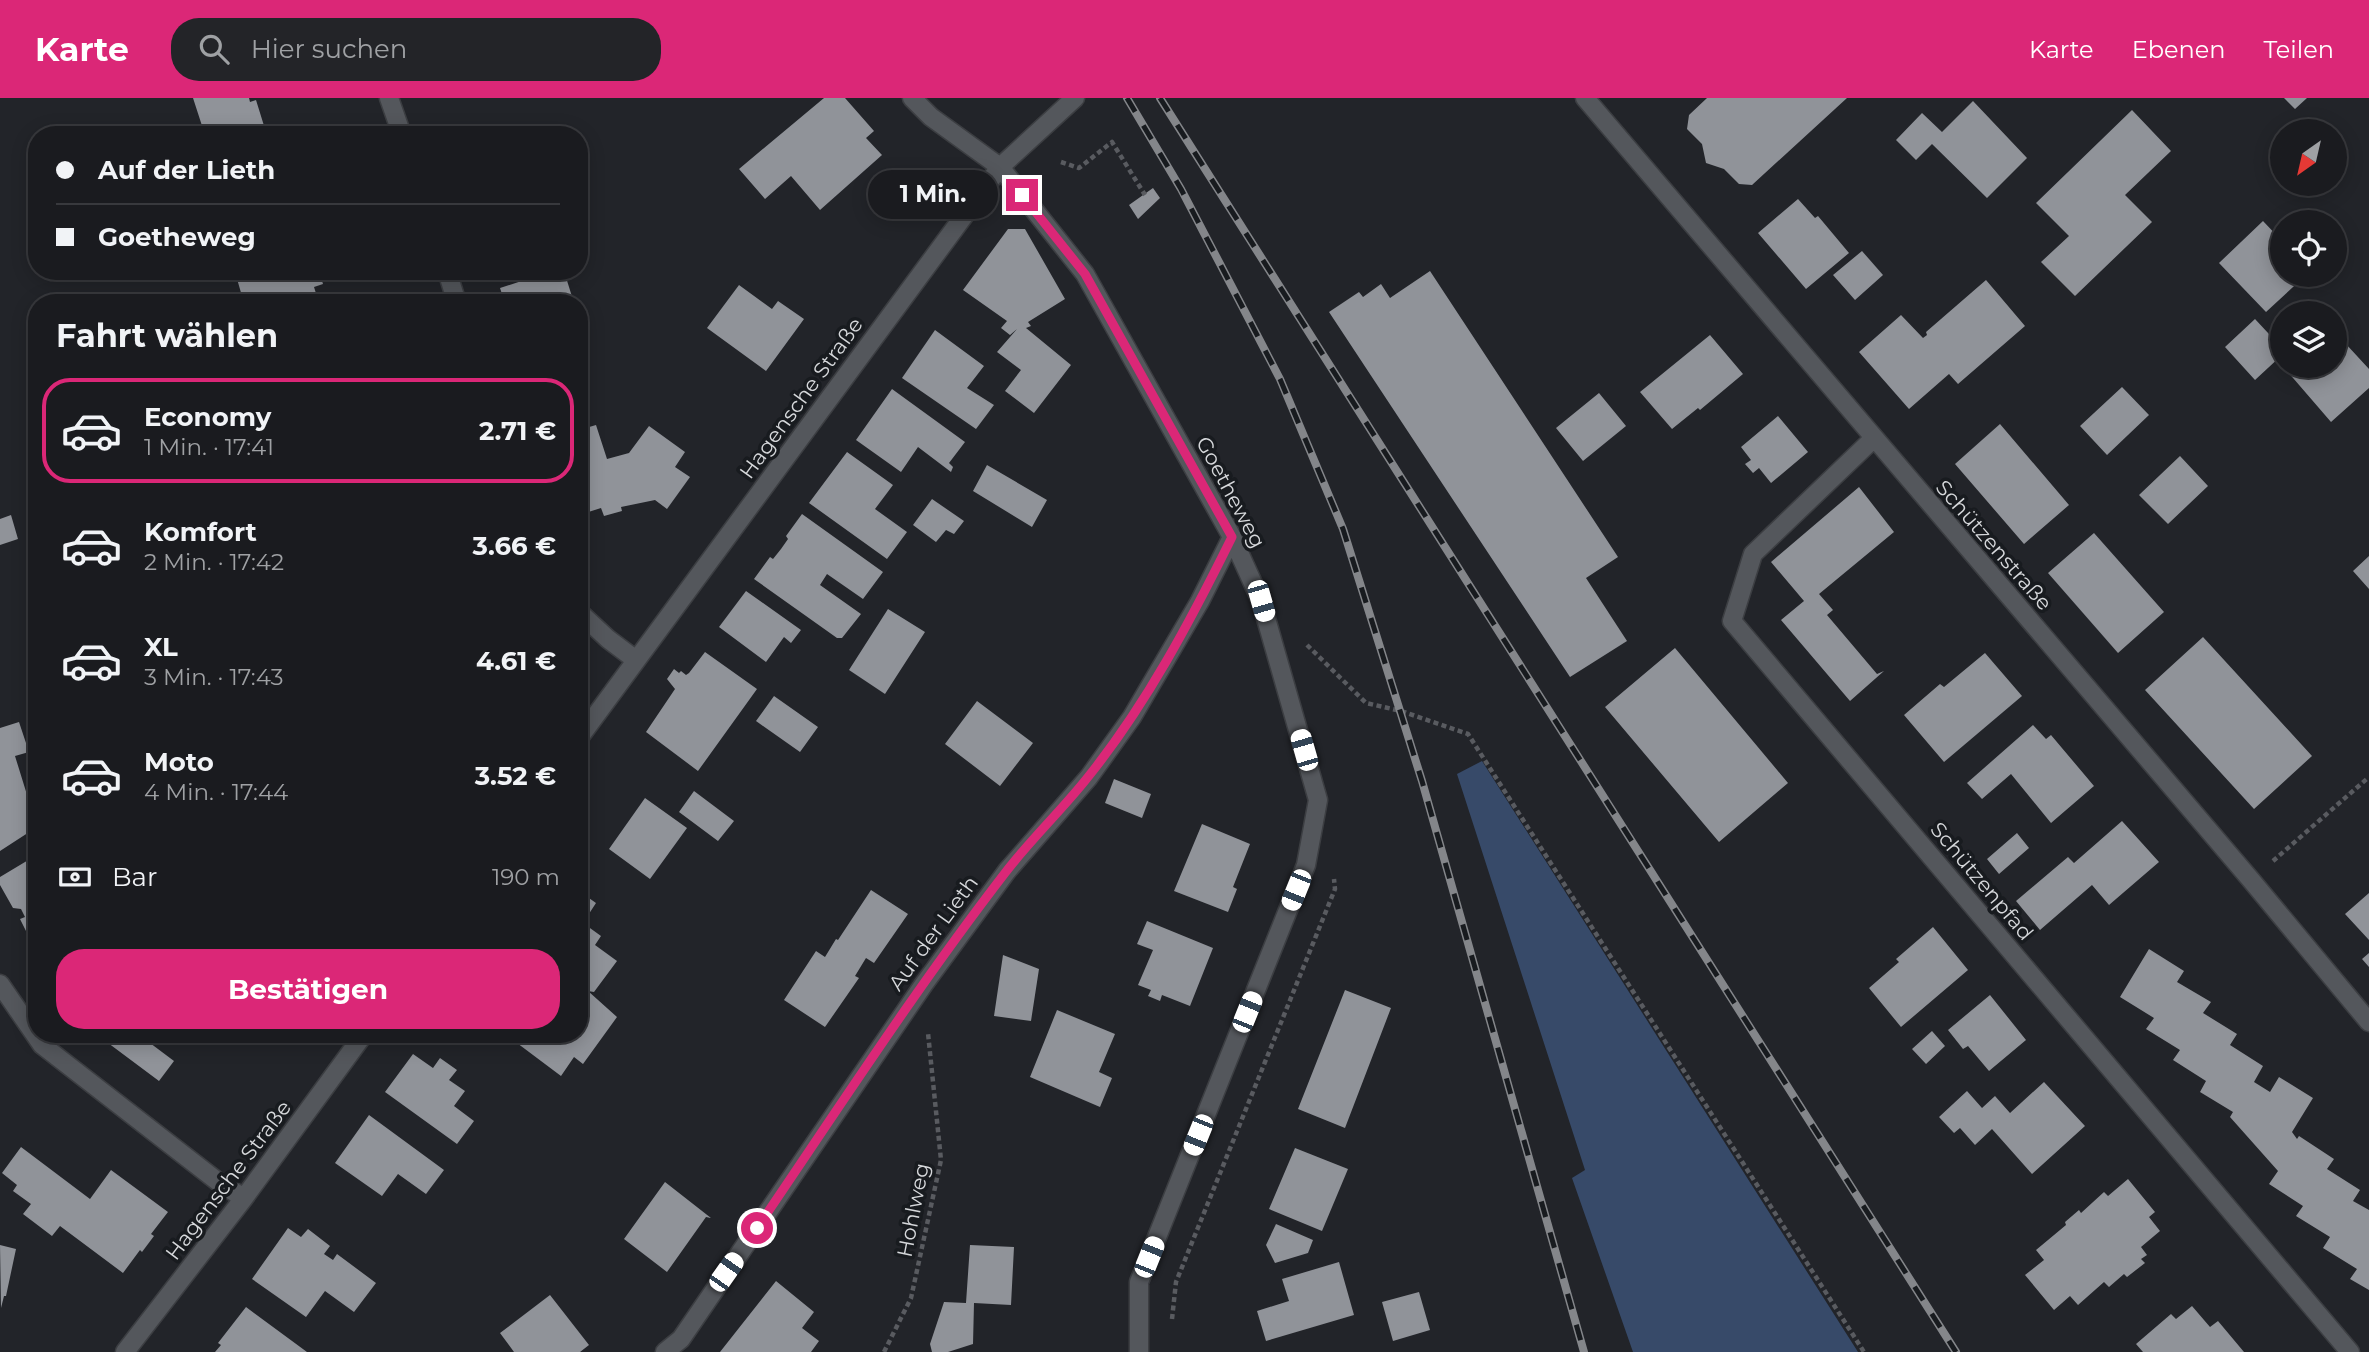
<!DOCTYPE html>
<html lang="de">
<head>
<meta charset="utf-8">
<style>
	body { margin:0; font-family:Montserrat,sans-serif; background:#232428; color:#f1f3f6; height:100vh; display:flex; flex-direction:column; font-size:26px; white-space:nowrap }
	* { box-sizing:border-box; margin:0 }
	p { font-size:23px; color:#9fa1a4 }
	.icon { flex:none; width:38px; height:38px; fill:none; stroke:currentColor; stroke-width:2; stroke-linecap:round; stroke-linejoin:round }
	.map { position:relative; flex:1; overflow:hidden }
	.details { position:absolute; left:28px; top:196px; width:560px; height:749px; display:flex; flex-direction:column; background:#1a1b1f; border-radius:28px; box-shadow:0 4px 18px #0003,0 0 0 2px #38393d }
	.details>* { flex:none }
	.top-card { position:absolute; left:28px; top:28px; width:560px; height:154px; border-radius:28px; box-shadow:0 4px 18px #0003,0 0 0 2px #38393d; display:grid; align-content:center; height:154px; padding:0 28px; background:#1a1b1f }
	.needle { width:46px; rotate:214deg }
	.controls { position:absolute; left:2270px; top:21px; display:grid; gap:14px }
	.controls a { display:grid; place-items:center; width:77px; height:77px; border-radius:50%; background:#1a1b1f; box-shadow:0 4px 18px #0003,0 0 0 2px #38393d; font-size:35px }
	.end { position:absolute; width:32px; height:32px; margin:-16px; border:9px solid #db2777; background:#fff; box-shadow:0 0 0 4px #fff }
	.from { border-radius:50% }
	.bubble { position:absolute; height:49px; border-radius:24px; background:#1a1b1f; box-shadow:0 4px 18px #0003,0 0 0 2px #38393d; font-size:23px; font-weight:700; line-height:49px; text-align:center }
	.car { position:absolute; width:21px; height:42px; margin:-21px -10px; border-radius:9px; box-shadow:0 0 5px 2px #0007; background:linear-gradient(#fff 24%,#345 0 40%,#fff 0 76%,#345 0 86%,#fff 0) }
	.top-card b { display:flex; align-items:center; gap:24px; height:66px; font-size:26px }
	.top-card b+b { border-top:2px solid #38393d }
	.top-card i { width:18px; height:18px; background:#f1f3f6 }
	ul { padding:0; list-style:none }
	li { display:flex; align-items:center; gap:21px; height:105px; margin:0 14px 10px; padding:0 14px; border:4px solid transparent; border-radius:28px }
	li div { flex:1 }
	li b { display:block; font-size:26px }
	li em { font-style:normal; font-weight:700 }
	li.current { border-color:#db2777 }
	li>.icon { width:63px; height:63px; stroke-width:1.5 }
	h2 { padding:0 28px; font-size:32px; line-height:84px }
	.pay { display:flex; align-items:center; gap:18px; height:77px; padding:0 28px; font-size:26px }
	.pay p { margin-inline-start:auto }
	.cta { display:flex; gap:14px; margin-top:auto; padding:14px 28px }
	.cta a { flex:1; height:80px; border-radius:28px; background:#db2777; color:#fff; font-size:28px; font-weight:700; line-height:80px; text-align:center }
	header { display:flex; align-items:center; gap:42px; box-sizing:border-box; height:98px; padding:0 35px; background:#db2777; color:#fff }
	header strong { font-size:33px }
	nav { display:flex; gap:38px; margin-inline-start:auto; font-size:24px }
	.search { width:490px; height:63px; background:#232428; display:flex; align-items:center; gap:18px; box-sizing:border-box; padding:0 24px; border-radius:28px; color:#9fa1a4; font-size:26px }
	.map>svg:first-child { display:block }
	.green { fill:#374a69 }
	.building { fill:#909399 }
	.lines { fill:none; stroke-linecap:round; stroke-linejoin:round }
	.minor-casing { stroke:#3c3e42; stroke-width:21 }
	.path { stroke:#595b60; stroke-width:4.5; stroke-dasharray:5 3.5; stroke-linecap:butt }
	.minor { stroke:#54575c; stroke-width:18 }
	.rail-casing { stroke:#84868a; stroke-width:8 }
	.rail { stroke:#181b1f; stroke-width:5; stroke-dasharray:16; stroke-linecap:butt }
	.route { stroke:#db2777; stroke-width:9 }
	.labels { text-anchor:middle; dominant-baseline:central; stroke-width:7; stroke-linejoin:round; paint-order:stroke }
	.street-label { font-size:21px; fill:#d6d8db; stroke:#181b1f }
</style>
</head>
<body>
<header>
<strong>Karte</strong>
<div class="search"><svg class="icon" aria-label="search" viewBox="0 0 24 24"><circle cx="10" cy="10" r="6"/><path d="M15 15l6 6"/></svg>Hier suchen</div>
<nav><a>Karte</a><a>Ebenen</a><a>Teilen</a></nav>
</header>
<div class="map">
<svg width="2369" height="1254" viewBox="0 0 2369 1254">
	<rect width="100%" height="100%" fill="#222429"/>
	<path class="green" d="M1482,663L1858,1254H1633L1572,1080L1585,1072L1457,676Z"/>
	<path class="building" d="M193,0H249L250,4L256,2L265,31L248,37H205Z
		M824,0H845L874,33L866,40L882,57L820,112L791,78L765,101L739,71Z
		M1707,0H1847L1752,87L1739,86L1724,71L1706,65L1702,46L1687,31L1689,17Z
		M2284,0H2307L2295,11Z
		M1973,3L2027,60L1987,100L1932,46L1916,62L1896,42L1922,15L1942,34Z
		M2132,12L2171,53L2125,97L2152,124L2075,198L2041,164L2069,138L2036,105Z
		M500,30L502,37H482V36Z
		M1153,90L1160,100L1138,121L1129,107Z
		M1798,101L1815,120L1818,118L1849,155L1806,191L1758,135Z
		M2263,123L2282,143V177H2306L2266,214L2219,165Z
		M1008,131H1025L1065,201L1028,224L1031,228L1026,230L1071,267L1034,315L1005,293L1021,272L997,254L1017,231L1010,237L1001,230L1007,223L963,192Z
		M1862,153L1883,177L1855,202L1833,177Z
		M237,173H319L323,186L314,189L319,205H244L235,174Z
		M552,173H564L574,205H505L500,190Z
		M1430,173L1618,459L1586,480L1627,543L1570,579L1329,214L1359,194L1363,199L1381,186L1390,200Z
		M1986,182L2025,228L1958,286L1949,276L1909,311L1859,254L1901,217L1923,240L1927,237L1926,234Z
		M739,187L772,211L778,203L804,221L766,273L707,230Z
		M2255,221L2282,250V257L2255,282L2225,249Z
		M935,232L984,268L967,290L994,307L976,331L902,280Z
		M2334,233L2369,271V290L2331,324L2287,273L2293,268H2334Z
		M1710,237L1743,276L1700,312L1698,310L1672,331L1640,294Z
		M580,253L587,277L579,279V254Z
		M2122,289L2149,317L2107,357L2080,328Z
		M892,291L965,344L949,365L953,369L951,374L918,349L901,374L856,342Z
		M1599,295L1626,328L1583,363L1556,330Z
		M1778,318L1808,354L1771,385L1759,370L1753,375L1745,366L1751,362L1741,349Z
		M2000,326L2069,407L2024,446L1955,366Z
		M596,327L607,361L629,355L649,328L685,354L675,369L690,379L667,411L655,402L621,409L622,413L604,418L601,410L579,417V332Z
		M847,354L893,387L875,411L907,434L887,461L809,405Z
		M2180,358L2208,388L2168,426L2139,397Z
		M987,367L1047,402L1032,429L973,393Z
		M1859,389L1894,434L1819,496L1833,512L1827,517L1877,576L1884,573L1850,603L1781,522L1804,503L1771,464Z
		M932,401L964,423L954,436L946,432L936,444L913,427Z
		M802,416L883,474L863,501L827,476L820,487L861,516L842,540H837L754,481L770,459L773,461L781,451L788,441L786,438Z
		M11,417L18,441L0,447V421Z
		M2094,435L2164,514L2118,555L2048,475Z
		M2369,458V491L2353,473Z
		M746,493L801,532L791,545L784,539L766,564L719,529Z
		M888,511L925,534L885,596L849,572Z
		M2203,539L2312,658L2254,711L2145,592Z
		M1675,550L1788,685L1719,744L1605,609Z
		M705,554L757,591L698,673L646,634L675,591L667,581L674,571L679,575L681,573L686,577L689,575Z
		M1985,555L2022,598L1944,664L1904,617L1940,586L1944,589Z
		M774,598L818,629L800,654L756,623Z
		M977,603L1033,645L1000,688L945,646Z
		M19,624L29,654L15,658L37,729L0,753V630Z
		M2033,627L2046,641L2051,637L2094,688L2051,725L2011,676L1982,701L1967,685Z
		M1114,681L1151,696L1142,720L1105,705Z
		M694,693L734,723L718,743L679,714Z
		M645,700L687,730L650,781L609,751Z
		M2122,723L2159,764L2109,807L2092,787L2040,832L2016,803L2068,759L2074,765Z
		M1202,726L1250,746L1233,789L1237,791L1228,814L1174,793Z
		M2017,735L2029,750L1999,776L1987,761Z
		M37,752V827L26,833L20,821L25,819L21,811L13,810L0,787V779L30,761L32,755Z
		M871,792L908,816L874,865L866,860L855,878L859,880L825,929L784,902L816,853L825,859L836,841L838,842Z
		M579,793L596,805L583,825L601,838L595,847L617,863L594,894L588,893L617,919L583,966L574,959L561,978L505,936H579V904L588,893L579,885Z
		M2369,795V842L2345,816Z
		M1147,823L1213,850L1190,908L1162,897L1160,903L1148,898L1151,892L1138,887L1153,852L1137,846Z
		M1933,829L1968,872L1901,929L1869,890L1899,864L1896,861Z
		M2149,851L2184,873L2177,884L2211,904L2203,915L2237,936L2230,947L2263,968L2254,984L2270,994L2279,979L2313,1000L2292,1034L2297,1041L2299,1038L2334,1061L2327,1071L2360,1092L2353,1103L2369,1112V1192L2350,1181L2357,1171L2323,1150L2330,1139L2296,1118L2303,1108L2269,1086L2278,1073L2230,1019L2233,1014L2200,994L2206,983L2173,962L2180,952L2146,931L2154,920L2120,899Z
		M2369,855V869L2362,861Z
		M1003,857L1039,871L1031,923L994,918Z
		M1345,892L1391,910L1345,1030L1298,1011Z
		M1990,897L2026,942L1989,973L1968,948L1963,951L1948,932Z
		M1057,912L1115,936L1099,974L1112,980L1100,1009L1030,979Z
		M1932,933L1945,948L1926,966L1912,951Z
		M96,936H138L174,963L159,983Z
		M413,956L433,970L440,960L457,972L449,982L465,993L454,1008L474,1023L457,1046L385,994Z
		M2044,984L2085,1028L2032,1076L1992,1031L1975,1047L1960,1030L1954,1035L1939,1019L1967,993L1982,1010L1995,998L2010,1015Z
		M369,1017L444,1072L426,1096L398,1076L382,1098L335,1065Z
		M21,1049L90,1101L111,1072L168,1114L151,1136L154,1138L142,1154L140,1152L123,1175L60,1128L52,1138L23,1116L31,1106L13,1093L17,1087L2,1075Z
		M1295,1050L1348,1071L1322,1133L1269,1111Z
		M2128,1081L2155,1114L2149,1119L2160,1133L2141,1149L2147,1157L2141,1161L2145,1165L2127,1179L2124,1176L2109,1189L2104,1184L2078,1207L2070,1198L2054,1212L2025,1177L2044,1162L2036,1152L2066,1127L2065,1124L2079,1112L2081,1115L2104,1094L2108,1098Z
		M665,1084L711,1120L706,1119L667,1174L624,1141Z
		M1276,1126L1313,1142L1308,1155L1275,1165L1266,1147Z
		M288,1130L301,1139L308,1131L330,1148L324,1156L333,1162L337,1156L376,1185L354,1214L325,1193L306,1219L252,1181Z
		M0,1147L16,1151L6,1198H4L1,1210Z
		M970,1147L1014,1149L1011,1207L974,1205L973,1246L948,1254H932L930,1246L944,1204L966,1205Z
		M1339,1164L1354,1217L1266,1243L1257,1213L1289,1203L1282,1181Z
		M776,1183L814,1214L802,1230L819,1243L811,1254H720Z
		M1419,1194L1430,1232L1393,1243L1382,1204Z
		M550,1197L589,1247L580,1254H514L500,1235Z
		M2192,1208L2210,1229L2218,1223L2244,1254H2143L2136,1246L2171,1216L2176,1221Z
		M246,1209L307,1254H215L221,1247L218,1245Z"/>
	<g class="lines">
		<defs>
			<path id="minor" d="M389,0L402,37
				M912,0L931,19L1000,69L1085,176L1232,439L1261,503L1318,702L1306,767L1139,1184V1254
				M1585,0L2251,782L2369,924
				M447,173L457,205
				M1873,341L1753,456L1732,523L2350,1254
				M579,514L608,541L636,562
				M579,640L1000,69L1075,0
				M0,886L42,947L221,1086L244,1100
				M125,1254L244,1100L364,936
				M665,1254L681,1241L924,886L1007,773L1089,679L1132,619L1200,503L1232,439"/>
		</defs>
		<use href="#minor" class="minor-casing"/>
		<path class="path" d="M1061,64L1079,70L1112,44L1145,97
			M1307,547L1366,605L1401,613L1468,636L1864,1254
			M2273,763L2369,679
			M1172,1221L1176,1184L1335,791L1334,781
			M884,1254L911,1200L941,1062L928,935"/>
		<use href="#minor" class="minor"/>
		<defs>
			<path id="rail" d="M1127,0L1181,91L1280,281L1343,431L1422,683L1584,1254
				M1160,0L1956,1254"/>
		</defs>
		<use href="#rail" class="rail-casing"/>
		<use href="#rail" class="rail"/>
	</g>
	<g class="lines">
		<path class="route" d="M757,1130C838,1011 917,889 1005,775C1031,741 1062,712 1088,679C1146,607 1191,522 1232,439L1085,176L1022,97"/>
	</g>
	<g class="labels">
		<g class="street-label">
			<text transform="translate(801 300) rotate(-54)">Hagensche Straße</text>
			<text transform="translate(1231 394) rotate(62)">Goetheweg</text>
			<text transform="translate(1994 447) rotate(49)">Schützenstraße</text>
			<text transform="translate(1982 783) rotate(50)">Schützenpfad</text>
			<text transform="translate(933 835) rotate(-54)">Auf der Lieth</text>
			<text transform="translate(228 1082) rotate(-53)">Hagensche Straße</text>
			<text transform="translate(913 1112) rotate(-79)">Hohlweg</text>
		</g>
	</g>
</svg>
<div class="controls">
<a><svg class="needle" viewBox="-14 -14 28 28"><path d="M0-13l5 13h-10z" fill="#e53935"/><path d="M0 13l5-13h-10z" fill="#9fa1a4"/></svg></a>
<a><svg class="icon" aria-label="locate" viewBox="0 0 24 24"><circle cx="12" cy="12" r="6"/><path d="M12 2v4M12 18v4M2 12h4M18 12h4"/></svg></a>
<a><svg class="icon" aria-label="layers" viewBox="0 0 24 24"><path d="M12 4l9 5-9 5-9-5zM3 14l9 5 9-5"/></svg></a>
</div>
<i class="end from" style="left:757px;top:1130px"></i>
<i class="end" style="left:1022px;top:97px"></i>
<div class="bubble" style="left:868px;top:72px;width:130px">1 Min.</div>
<i class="car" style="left:1261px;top:503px;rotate:164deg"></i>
<i class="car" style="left:1304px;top:652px;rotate:344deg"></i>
<i class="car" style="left:1296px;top:792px;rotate:202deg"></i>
<i class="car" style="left:1247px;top:914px;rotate:22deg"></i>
<i class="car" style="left:1198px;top:1037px;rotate:202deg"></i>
<i class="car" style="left:1149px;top:1159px;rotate:22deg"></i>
<i class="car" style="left:726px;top:1174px;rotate:35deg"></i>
<div class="top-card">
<b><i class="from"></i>Auf der Lieth</b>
<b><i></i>Goetheweg</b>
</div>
<section class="details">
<h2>Fahrt wählen</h2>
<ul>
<li class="current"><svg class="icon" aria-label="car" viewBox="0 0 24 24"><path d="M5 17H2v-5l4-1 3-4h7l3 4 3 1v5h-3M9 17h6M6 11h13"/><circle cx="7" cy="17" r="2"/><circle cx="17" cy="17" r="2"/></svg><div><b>Economy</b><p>1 Min. · 17:41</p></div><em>2.71 €</em></li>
<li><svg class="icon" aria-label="car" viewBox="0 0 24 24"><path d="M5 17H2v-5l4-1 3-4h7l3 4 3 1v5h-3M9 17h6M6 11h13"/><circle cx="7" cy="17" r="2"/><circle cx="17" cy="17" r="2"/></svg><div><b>Komfort</b><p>2 Min. · 17:42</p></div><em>3.66 €</em></li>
<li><svg class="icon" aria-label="car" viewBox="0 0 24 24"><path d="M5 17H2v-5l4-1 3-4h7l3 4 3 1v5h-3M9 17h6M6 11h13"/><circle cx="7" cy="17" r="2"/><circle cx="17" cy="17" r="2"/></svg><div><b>XL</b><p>3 Min. · 17:43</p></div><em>4.61 €</em></li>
<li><svg class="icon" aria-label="car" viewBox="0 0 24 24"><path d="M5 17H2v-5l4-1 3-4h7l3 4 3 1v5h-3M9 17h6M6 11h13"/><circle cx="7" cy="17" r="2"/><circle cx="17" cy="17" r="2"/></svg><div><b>Moto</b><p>4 Min. · 17:44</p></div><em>3.52 €</em></li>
</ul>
<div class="pay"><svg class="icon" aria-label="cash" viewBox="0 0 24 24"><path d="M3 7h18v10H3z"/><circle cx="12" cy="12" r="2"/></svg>Bar<p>190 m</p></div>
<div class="cta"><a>Bestätigen</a></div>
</section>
</div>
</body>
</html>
